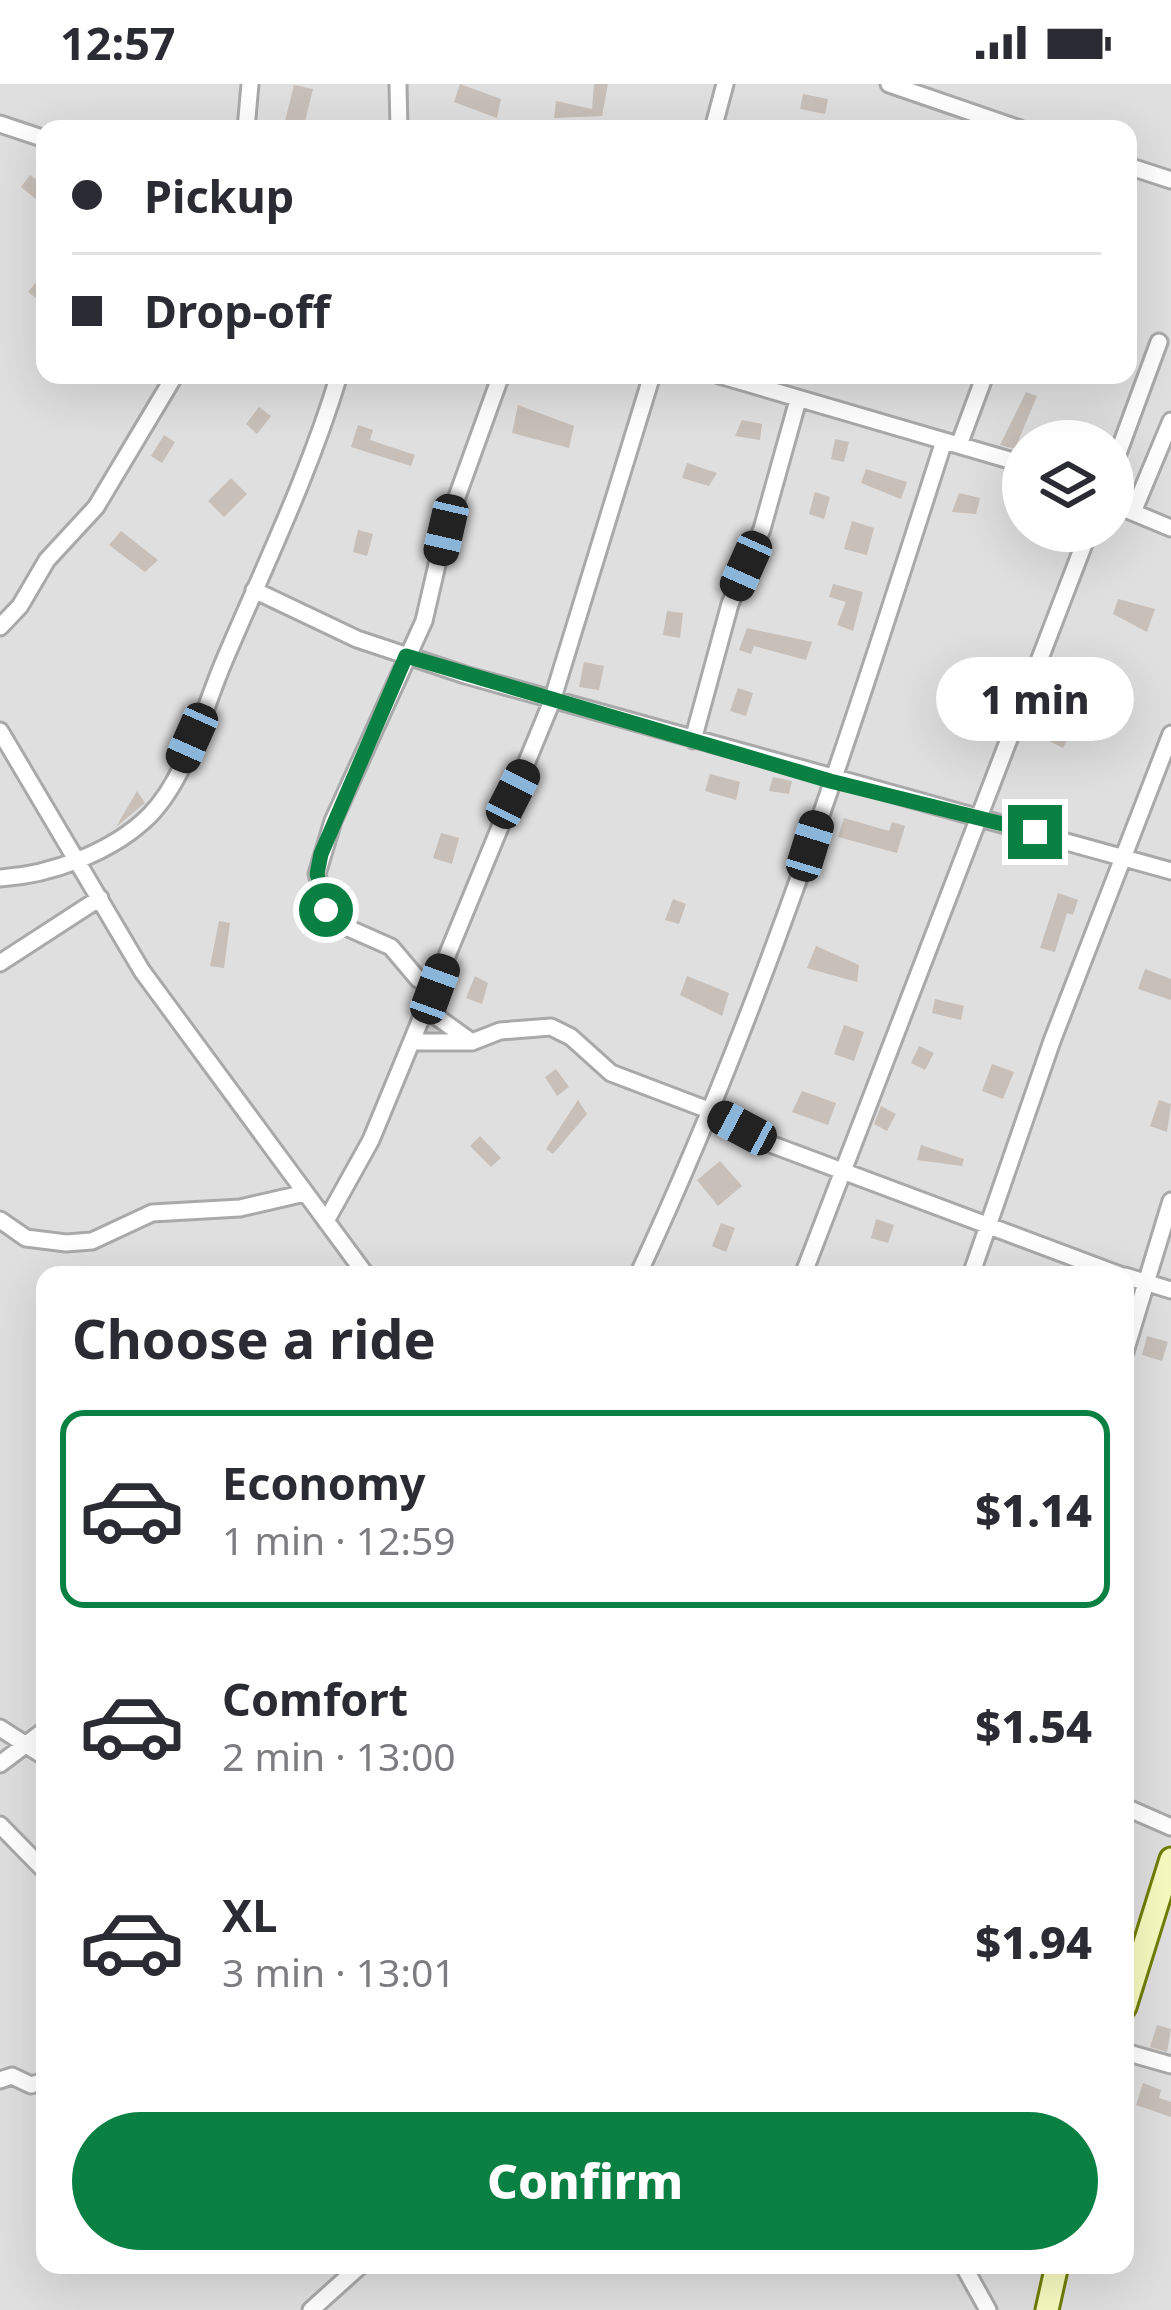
<!DOCTYPE html>
<html lang="en">
<head>
<meta charset="utf-8">
<style>
	body { margin:0; font-family:"Noto Sans",sans-serif; background:#f2f2f3; color:#2b2b33; height:100vh; display:flex; flex-direction:column; font-size:45px; white-space:nowrap }
	* { box-sizing:border-box; margin:0 }
	p { font-size:39px; color:#7c7c81 }
	.icon { flex:none; width:66px; height:66px; fill:none; stroke:currentColor; stroke-width:2; stroke-linecap:round; stroke-linejoin:round }
	.map { position:relative; flex:1; overflow:hidden }
	.sheet { position:absolute; left:36px; top:1182px; width:1098px; height:1008px; display:flex; flex-direction:column; background:#fff; border-radius:24px; box-shadow:0 12px 48px #0002 }
	.sheet>* { flex:none }
	.banner { position:absolute; left:36px; top:36px; width:1101px; height:264px; border-radius:24px; box-shadow:0 12px 48px #0002; display:grid; align-content:center; height:264px; padding:0 36px; background:#fff }
	.tools { position:absolute; left:1002px; top:336px; display:grid; gap:24px }
	.tools a { display:grid; place-items:center; width:132px; height:132px; border-radius:50%; background:#fff; box-shadow:0 12px 48px #0002; font-size:60px }
	.end { position:absolute; width:54px; height:54px; margin:-27px; border:15px solid #0b8043; background:#fff; box-shadow:0 0 0 6px #fff }
	.from { border-radius:50% }
	.bubble { position:absolute; height:84px; border-radius:42px; background:#fff; box-shadow:0 12px 48px #0002; font-size:39px; font-weight:800; line-height:84px; text-align:center }
	.car { position:absolute; width:36px; height:72px; margin:-36px -18px; border-radius:15px; box-shadow:0 0 9px 3px #0007; background:linear-gradient(#222 24%,#8ab4d8 0 40%,#222 0 76%,#8ab4d8 0 86%,#222 0) }
	.banner b { display:flex; align-items:center; gap:42px; height:114px; font-size:45px }
	.banner b+b { border-top:3px solid #e1e1e2 }
	.banner i { width:30px; height:30px; background:#2b2b33 }
	ul { padding:0; list-style:none }
	li { display:flex; align-items:center; gap:36px; height:198px; margin:0 24px 18px; padding:0 12px; border:6px solid transparent; border-radius:24px }
	li div { flex:1 }
	li b { display:block; font-size:45px }
	li em { font-style:normal; font-weight:800 }
	li.on { border-color:#0b8043 }
	li>.icon { width:108px; height:108px; stroke-width:1.5 }
	h2 { padding:0 36px; font-size:54px; line-height:144px }
	.primary-button { display:flex; gap:24px; margin-top:auto; padding:24px 36px }
	.primary-button a { flex:1; height:138px; border-radius:72px; background:#0b8043; color:#fff; font-size:48px; font-weight:800; line-height:138px; text-align:center }
	.status { display:flex; justify-content:space-between; align-items:center; height:84px; padding:0 60px; background:#fff; direction:ltr }
	.status svg { height:33px; fill:currentColor }
	.map>svg:first-child { display:block }
	.residential { fill:#e0dfdf; fill-rule:evenodd }
	.building { fill:#c7bfb8 }
	.lines { fill:none; stroke-linecap:round; stroke-linejoin:round }
	.street-casing { stroke:#a9a9a9; stroke-width:21 }
	.secondary-casing { stroke:#707d05; stroke-width:27 }
	.street { stroke:#fff; stroke-width:15 }
	.secondary { stroke:#f7fabf; stroke-width:21 }
	.route { stroke:#0b8043; stroke-width:15 }
</style>
</head>
<body>
<div class="status"><b>12:57</b><svg viewBox="0 0 49 12"><path d="M0 12V9h3v3zM5 12V6h3v6zM10 12V3h3v9zM15 12V0h3v12zM26 1h20v11H26zM47 4h2v5h-2z"/></svg></div>
<div class="map">
<svg width="1171" height="2226" viewBox="0 0 1171 2226">
	<rect width="100%" height="100%" fill="#f2efe9"/>
	<path class="residential" d="M0,0H1171V2226H0ZM45,45H1128V291H45ZM1023,357H1113V447H1023ZM45,1191H1125V2181H45Z"/>
	<path class="building" d="M460,0L501,15L497,34L454,18Z
		M594,0H608L602,32L554,34L556,17L592,25Z
		M294,1L313,5L303,45L284,41Z
		M803,10L828,15L825,30L800,25Z
		M30,91L45,102L36,115L21,103Z
		M45,187V221L28,208Z
		M1026,308L1037,312L1015,365L1000,361Z
		M518,321L574,342L569,364L512,349Z
		M259,323L271,332L257,350L246,340Z
		M742,336L762,340L760,356L735,352Z
		M358,341L373,346L370,356L415,371L411,382L351,363Z
		M1060,343L1100,348V357H1057Z
		M164,351L175,358L162,379L151,372Z
		M835,355L849,358L844,378L831,375Z
		M687,379L717,389L709,402L682,394Z
		M866,385L907,398L901,415L861,399Z
		M231,394L247,410L224,433L208,417Z
		M815,408L830,413L824,435L809,430Z
		M959,409L980,414L976,430L952,428Z
		M852,437L874,444L867,471L844,465Z
		M358,446L373,450L367,472L353,468Z
		M121,447L158,476L145,488L109,461Z
		M833,500L863,508L853,547L837,541L846,518L829,513Z
		M1118,515L1155,525L1147,548L1113,530Z
		M667,527L683,529L680,554L663,551Z
		M747,544L812,558L806,576L754,562L751,570L739,566Z
		M584,578L604,582L599,606L579,603Z
		M738,604L753,609L746,632L730,627Z
		M942,604L977,621L972,634L936,617Z
		M1057,636L1073,644L1063,664L1047,656Z
		M710,690L740,698L736,716L705,707Z
		M773,693L792,697L789,710L769,707Z
		M137,707L145,719L116,743Z
		M844,734L889,747L892,738L905,742L897,769L838,753Z
		M441,749L459,754L452,780L433,774Z
		M1058,809L1078,816L1073,831L1067,829L1055,868L1040,864Z
		M673,815L686,820L679,840L665,836Z
		M219,837L230,839L224,884L210,882Z
		M816,862L859,881L857,898L807,884Z
		M1145,885L1171,895V916L1138,905Z
		M475,892L488,899L482,920L466,914Z
		M687,892L729,909L722,932L680,911Z
		M935,915L964,922L961,936L932,929Z
		M844,941L864,948L854,977L834,970Z
		M919,962L934,969L925,986L911,979Z
		M992,980L1014,988L1003,1015L982,1007Z
		M556,985L569,1003L557,1012L545,993Z
		M802,1007L836,1019L828,1041L792,1028Z
		M578,1016L587,1030L553,1070L546,1065Z
		M1159,1016L1171,1020L1167,1048L1150,1042Z
		M881,1022L896,1030L887,1047L874,1040Z
		M480,1052L501,1074L491,1083L470,1062Z
		M921,1061L964,1075L962,1082L917,1076Z
		M720,1077L742,1102L718,1122L697,1096Z
		M876,1135L894,1141L888,1159L871,1154Z
		M721,1139L735,1144L726,1168L712,1162Z
		M1147,1252L1168,1258L1162,1277L1142,1271Z
		M1157,1941L1171,1945L1167,1968L1150,1963Z
		M1143,1999L1161,2006L1159,2014L1171,2018V2033L1136,2021Z"/>
	<g class="lines">
		<defs>
			<path id="street" d="M398,0L399,45
				M889,0L1020,45
				M0,40L45,55
				M246,45L250,0
				M713,45L725,0
				M1128,82L1171,96
				M719,291L1023,380
				M959,361L985,291
				M1113,383L1159,258
				M1113,420L1171,444
				M1133,428L1171,337
				M254,506L357,555L465,591L1171,787
				M0,543L20,522L47,476L96,423L175,291
				M0,647L142,887L366,1191
				M693,656L730,520L762,445L798,316
				M0,794C51,791 113,768 150,731C186,694 203,628 222,582C263,485 309,391 339,291
				M0,879L100,814
				M435,905L418,895L391,863L339,840L326,826L317,790L333,737L424,537L445,446L501,291
				M431,916L437,933L469,956
				M413,958H472L500,947L551,943L571,953L611,989L711,1027L773,1061L1120,1191
				M0,1136L26,1154L66,1159L92,1157L152,1129L240,1124L305,1109
				M326,1137L371,1056L552,617L652,291
				M638,1191C763,924 854,638 944,357
				M803,1191L1089,447
				M971,1191L1052,957L1171,650
				M1125,1192L1171,1206
				M1125,1268L1171,1117
				M0,1644L45,1673
				M0,1680L45,1646
				M1125,1723L1171,1743
				M0,1741L45,1787
				M1125,1968L1171,1981
				M0,1996L12,1992L31,2001L45,1997
				M963,2181L988,2226
				M311,2226L361,2181"/>
			<path id="secondary" d="M1125,1923L1171,1775
				M1047,2226L1057,2181"/>
		</defs>
		<use href="#street" class="street-casing"/>
		<use href="#secondary" class="secondary-casing"/>
		<use href="#street" class="street"/>
		<use href="#secondary" class="secondary"/>
	</g>
	<g class="lines">
		<path class="route" d="M326,826L317,790L321,770L406,572L830,697L1035,748"/>
	</g>
</svg>
<div class="tools">
<a><svg class="icon" aria-label="layers" viewBox="0 0 24 24"><path d="M12 4l9 5-9 5-9-5zM3 14l9 5 9-5"/></svg></a>
</div>
<i class="end from" style="left:326px;top:826px"></i>
<i class="end" style="left:1035px;top:748px"></i>
<div class="bubble" style="left:936px;top:573px;width:198px">1 min</div>
<i class="car" style="left:446px;top:446px;rotate:193deg"></i>
<i class="car" style="left:746px;top:482px;rotate:204deg"></i>
<i class="car" style="left:192px;top:654px;rotate:204deg"></i>
<i class="car" style="left:513px;top:710px;rotate:27deg"></i>
<i class="car" style="left:810px;top:762px;rotate:17deg"></i>
<i class="car" style="left:435px;top:905px;rotate:20deg"></i>
<i class="car" style="left:742px;top:1044px;rotate:298deg"></i>
<div class="banner">
<b><i class="from"></i>Pickup</b>
<b><i></i>Drop-off</b>
</div>
<section class="sheet">
<h2>Choose a ride</h2>
<ul>
<li class="on"><svg class="icon" aria-label="car" viewBox="0 0 24 24"><path d="M5 17H2v-5l4-1 3-4h7l3 4 3 1v5h-3M9 17h6M6 11h13"/><circle cx="7" cy="17" r="2"/><circle cx="17" cy="17" r="2"/></svg><div><b>Economy</b><p>1 min · 12:59</p></div><em>$1.14</em></li>
<li><svg class="icon" aria-label="car" viewBox="0 0 24 24"><path d="M5 17H2v-5l4-1 3-4h7l3 4 3 1v5h-3M9 17h6M6 11h13"/><circle cx="7" cy="17" r="2"/><circle cx="17" cy="17" r="2"/></svg><div><b>Comfort</b><p>2 min · 13:00</p></div><em>$1.54</em></li>
<li><svg class="icon" aria-label="car" viewBox="0 0 24 24"><path d="M5 17H2v-5l4-1 3-4h7l3 4 3 1v5h-3M9 17h6M6 11h13"/><circle cx="7" cy="17" r="2"/><circle cx="17" cy="17" r="2"/></svg><div><b>XL</b><p>3 min · 13:01</p></div><em>$1.94</em></li>
</ul>
<div class="primary-button"><a>Confirm</a></div>
</section>
</div>
</body>
</html>
